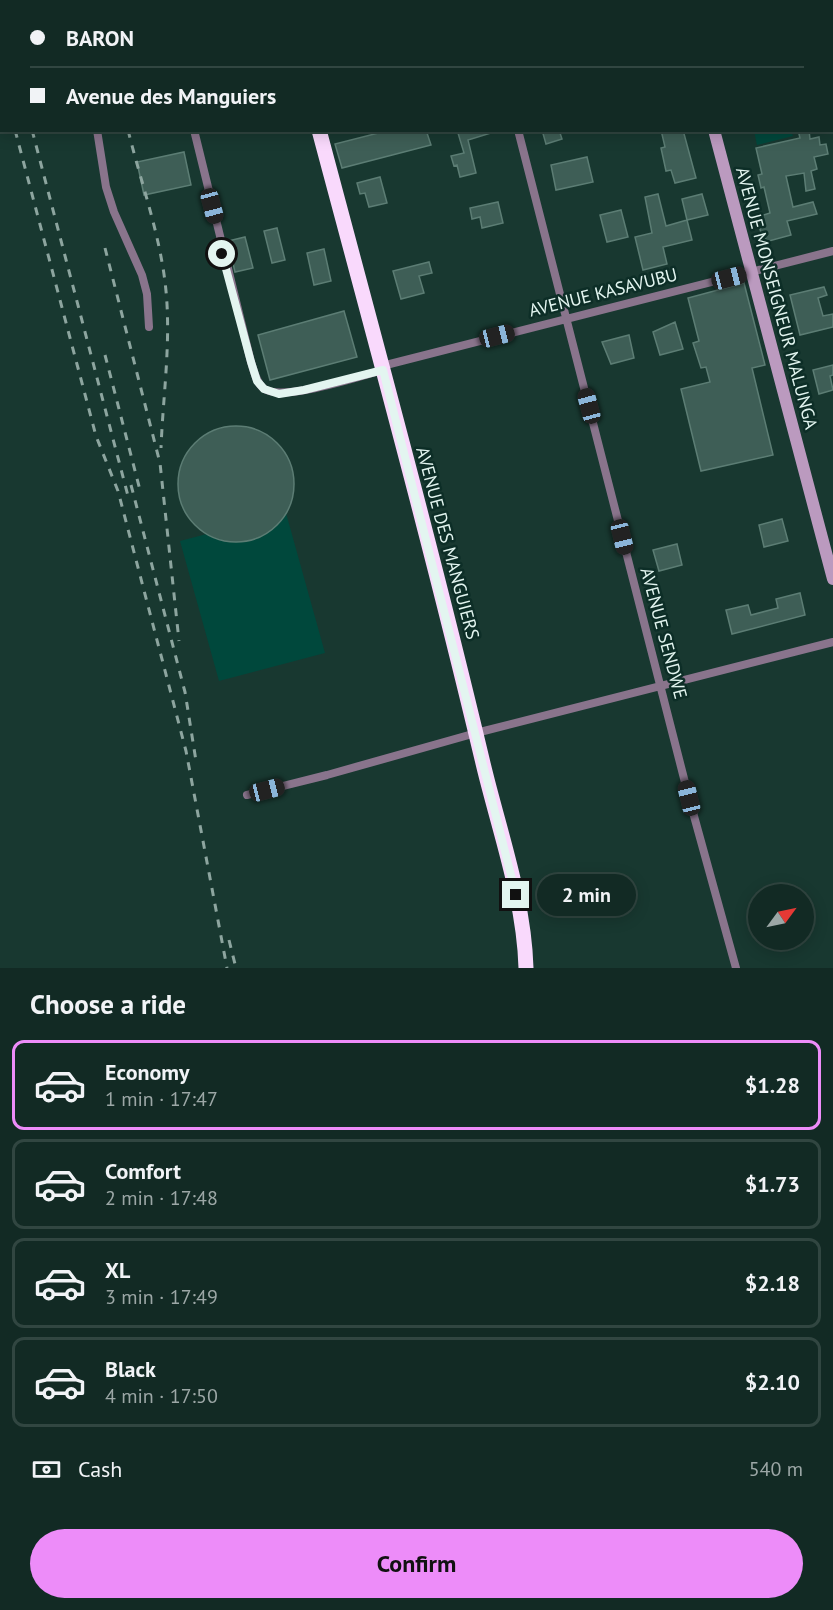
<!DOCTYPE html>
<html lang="en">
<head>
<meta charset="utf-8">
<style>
	body { margin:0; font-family:"PT Sans",sans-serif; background:#1f3631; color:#f1f3f6; height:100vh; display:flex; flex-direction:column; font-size:22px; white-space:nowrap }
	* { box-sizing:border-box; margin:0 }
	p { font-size:20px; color:#9ca7a6 }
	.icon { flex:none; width:33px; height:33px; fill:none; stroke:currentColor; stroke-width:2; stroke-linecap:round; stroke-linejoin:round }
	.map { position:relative; height:968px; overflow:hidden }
	.drawer { display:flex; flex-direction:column; background:#122a24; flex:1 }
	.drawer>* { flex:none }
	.banner { position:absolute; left:0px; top:0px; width:834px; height:132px; box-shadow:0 3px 15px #0003,0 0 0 2px #314641; display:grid; align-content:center; height:132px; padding:0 30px; background:#122a24 }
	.needle { width:39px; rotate:57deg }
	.fabs { position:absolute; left:748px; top:884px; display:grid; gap:12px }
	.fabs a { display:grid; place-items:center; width:66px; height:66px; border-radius:50%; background:#122a24; box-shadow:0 3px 15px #0003,0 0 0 2px #314641; font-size:30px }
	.end { position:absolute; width:27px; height:27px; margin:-14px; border:8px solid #e3f5f0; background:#111; box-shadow:0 0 0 3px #111 }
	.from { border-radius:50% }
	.bubble { position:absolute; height:42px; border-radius:21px; background:#122a24; box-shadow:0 3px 15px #0003,0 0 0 2px #314641; font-size:20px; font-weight:700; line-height:42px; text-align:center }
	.car { position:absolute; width:18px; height:36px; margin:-18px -9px; border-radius:8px; box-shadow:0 0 4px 2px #0007; background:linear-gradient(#222 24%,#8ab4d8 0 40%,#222 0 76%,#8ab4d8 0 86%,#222 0) }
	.banner b { display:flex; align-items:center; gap:21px; height:57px; font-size:22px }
	.banner b+b { border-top:2px solid #314641 }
	.banner i { width:15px; height:15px; background:#f1f3f6 }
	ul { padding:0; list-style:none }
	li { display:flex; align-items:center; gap:18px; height:90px; margin:0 12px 9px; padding:0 18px; border:3px solid #314641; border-radius:12px }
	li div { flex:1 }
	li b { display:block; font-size:22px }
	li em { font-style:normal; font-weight:700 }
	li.active { border-color:#ed8cf9 }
	li>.icon { width:54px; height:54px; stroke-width:1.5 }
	h2 { padding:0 30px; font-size:27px; line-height:72px }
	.pay { display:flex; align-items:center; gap:15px; height:66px; padding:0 30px; font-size:22px }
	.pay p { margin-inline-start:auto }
	.primary-button { display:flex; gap:12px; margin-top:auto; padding:12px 30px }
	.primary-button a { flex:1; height:69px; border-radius:36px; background:#ed8cf9; color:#111; font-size:24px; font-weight:700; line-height:69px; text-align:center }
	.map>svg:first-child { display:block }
	.green { fill:#00483c }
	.building { fill:#3e5e56; stroke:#5c7d74; stroke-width:1.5 }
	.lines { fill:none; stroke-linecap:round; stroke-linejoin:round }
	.street { stroke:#89748c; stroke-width:8 }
	.secondary { stroke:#bb9abf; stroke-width:12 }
	.highway { stroke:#f9d9fc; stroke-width:15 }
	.rail { stroke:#8da59f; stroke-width:3; stroke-dasharray:8 8; stroke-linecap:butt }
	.route { stroke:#e3f5f0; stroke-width:8 }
	.labels { text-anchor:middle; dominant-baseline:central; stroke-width:5; stroke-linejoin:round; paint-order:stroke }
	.street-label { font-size:18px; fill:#e3f5f0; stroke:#0d2e27 }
</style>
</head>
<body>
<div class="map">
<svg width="833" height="968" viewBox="0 0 833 968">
	<rect width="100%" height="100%" fill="#183830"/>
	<path class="green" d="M754,131H791L793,136L757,145Z
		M286,513L325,653L219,681L180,541Z"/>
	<path class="building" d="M390,130H426L431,145L342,168L335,144Z
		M468,130H491V133L468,140L476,173L460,177L457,165L454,166L451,156L464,153L458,133Z
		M542,130H559L562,139L546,144Z
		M661,130H683L696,178L675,183L671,170L666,171L661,148L665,147Z
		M798,130H809L810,139L819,137L820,145L826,144L828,154L814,157L817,169L811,171L815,189L806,191L804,173L786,176L793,207L813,202L817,214L787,221L791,235L769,241L762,237L757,217L770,213L764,187L761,188L758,175L762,174L756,148L800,138Z
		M184,152L191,185L144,195L137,162Z
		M587,157L593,182L556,190L551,165Z
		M380,177L387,203L369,207L365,193L360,194L357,183Z
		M658,194L666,226L687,220L692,240L663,247L667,264L643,270L635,237L652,233L645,197Z
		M702,194L708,215L687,220L682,199Z
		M498,202L503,223L482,228L480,217L472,219L470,208Z
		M621,210L628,237L607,242L600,215Z
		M277,228L285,260L272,263L264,231Z
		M245,237L253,268L235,272L228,241Z
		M324,249L331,281L314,285L307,253Z
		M429,262L432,273L419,276L424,293L401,299L393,271Z
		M744,283L765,365L752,368L773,455L701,471L681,389L710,382L706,367L701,368L693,343L699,341L688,298Z
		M824,287L827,295L818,298L823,316L833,314V327L800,335L790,295Z
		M344,311L357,357L270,380L258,335Z
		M675,322L683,349L660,355L653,332Z
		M629,335L634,358L611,364L602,342Z
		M833,365V375L830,376L833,390L819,394L813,370Z
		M178 484a58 58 0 1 1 116 0a58 58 0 1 1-116 0Z
		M782,519L788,541L764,547L759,525Z
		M677,544L682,565L659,571L653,550Z
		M800,593L805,615L732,634L726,610L748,605L751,615L778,608L776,599Z"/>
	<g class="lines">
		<path class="street" d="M31,0L32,2
			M78,0L79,2
			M485,0V2
			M97,130L106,187L114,212L142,275L147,294L149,327
			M194,130L251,362C254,371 256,382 263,388C280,403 360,376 383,370
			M518,130L689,798L736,968
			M382,366L833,251
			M247,795L327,775L476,733L833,642"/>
		<path class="secondary" d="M678,0L679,2
			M318,2L321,0
			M714,130L833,579"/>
		<path class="highway" d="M308,0V2
			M261,2V0
			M319,130C375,340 432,549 482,759C498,828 524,897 526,968"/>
		<path class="rail" d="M94,0L95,2
			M0,42L2,48
			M0,73L2,79
			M15,130L96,436L118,491L186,751L227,968
			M32,130L128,496
			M128,130C141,183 161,237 166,291C171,343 163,396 161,448
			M105,248L160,463L179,641
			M105,355L141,494
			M131,485L185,692L196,761
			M229,940L236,968"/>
	</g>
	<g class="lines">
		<path class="route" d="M222,254L251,362L257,381L264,389L279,394L304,390L383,370L516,895"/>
	</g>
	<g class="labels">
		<g class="street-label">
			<text transform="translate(603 292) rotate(-14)">AVENUE KASAVUBU</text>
			<text transform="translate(777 298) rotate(75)">AVENUE MONSEIGNEUR MALUNGA</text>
			<text transform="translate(448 543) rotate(75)">AVENUE DES MANGUIERS</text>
			<text transform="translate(664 633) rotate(75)">AVENUE SENDWE</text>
		</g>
	</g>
</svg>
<div class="fabs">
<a><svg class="needle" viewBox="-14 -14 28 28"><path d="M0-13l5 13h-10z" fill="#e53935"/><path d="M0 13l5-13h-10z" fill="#9ca7a6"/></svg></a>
</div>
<i class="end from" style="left:222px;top:254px"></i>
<i class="end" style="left:516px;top:895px"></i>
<div class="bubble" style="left:537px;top:874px;width:99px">2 min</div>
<i class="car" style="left:212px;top:206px;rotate:165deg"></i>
<i class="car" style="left:729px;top:278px;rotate:76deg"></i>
<i class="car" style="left:497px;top:336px;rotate:76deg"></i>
<i class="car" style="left:589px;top:406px;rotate:345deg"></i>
<i class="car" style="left:622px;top:537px;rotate:166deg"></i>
<i class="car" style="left:267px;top:790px;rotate:76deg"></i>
<i class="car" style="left:689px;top:798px;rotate:346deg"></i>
<div class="banner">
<b><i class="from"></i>BARON</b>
<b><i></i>Avenue des Manguiers</b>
</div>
</div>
<section class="drawer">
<h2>Choose a ride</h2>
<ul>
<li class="active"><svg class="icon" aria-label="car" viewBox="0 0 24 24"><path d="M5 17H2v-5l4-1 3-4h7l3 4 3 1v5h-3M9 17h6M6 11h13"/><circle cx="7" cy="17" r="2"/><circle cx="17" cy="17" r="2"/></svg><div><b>Economy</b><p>1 min · 17:47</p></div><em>$1.28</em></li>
<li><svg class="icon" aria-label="car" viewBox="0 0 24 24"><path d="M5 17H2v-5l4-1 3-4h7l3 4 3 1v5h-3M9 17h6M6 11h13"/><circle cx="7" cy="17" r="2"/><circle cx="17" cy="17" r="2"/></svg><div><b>Comfort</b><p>2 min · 17:48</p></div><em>$1.73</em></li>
<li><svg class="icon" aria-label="car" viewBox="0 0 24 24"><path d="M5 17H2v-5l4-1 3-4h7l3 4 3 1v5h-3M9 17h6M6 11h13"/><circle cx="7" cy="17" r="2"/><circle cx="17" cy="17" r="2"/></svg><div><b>XL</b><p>3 min · 17:49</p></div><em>$2.18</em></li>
<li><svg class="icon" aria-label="car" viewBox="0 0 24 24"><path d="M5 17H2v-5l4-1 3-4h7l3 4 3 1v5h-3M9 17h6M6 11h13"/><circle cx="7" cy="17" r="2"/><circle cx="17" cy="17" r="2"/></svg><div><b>Black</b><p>4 min · 17:50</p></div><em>$2.10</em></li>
</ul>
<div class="pay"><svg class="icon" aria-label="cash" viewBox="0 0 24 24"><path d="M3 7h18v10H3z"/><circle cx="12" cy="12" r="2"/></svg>Cash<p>540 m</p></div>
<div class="primary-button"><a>Confirm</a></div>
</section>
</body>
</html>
